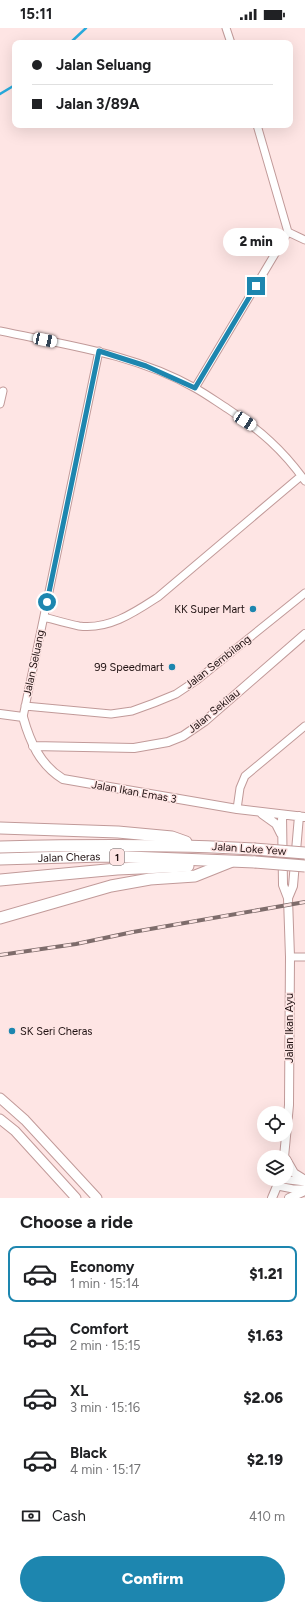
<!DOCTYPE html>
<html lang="en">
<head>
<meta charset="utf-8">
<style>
	body { margin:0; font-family:Figtree,sans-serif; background:#f2f2f2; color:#202124; height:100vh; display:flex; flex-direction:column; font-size:15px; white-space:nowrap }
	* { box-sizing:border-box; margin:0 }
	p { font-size:13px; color:#757577 }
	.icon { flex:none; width:22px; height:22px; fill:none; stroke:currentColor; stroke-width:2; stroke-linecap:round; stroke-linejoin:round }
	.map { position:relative; height:1170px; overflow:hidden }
	.panel { display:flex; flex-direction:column; background:#fff; flex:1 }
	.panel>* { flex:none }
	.hud { position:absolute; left:12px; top:12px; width:281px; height:88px; border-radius:8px; box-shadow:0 4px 16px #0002; display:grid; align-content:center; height:88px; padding:0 20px; background:#fff }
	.buttons { position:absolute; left:257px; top:1078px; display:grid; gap:8px }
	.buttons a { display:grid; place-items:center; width:36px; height:36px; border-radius:50%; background:#fff; box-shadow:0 4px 16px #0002; font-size:20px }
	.end { position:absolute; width:18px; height:18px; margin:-9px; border:5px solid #1d86af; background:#fff; box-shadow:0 0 0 2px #fff }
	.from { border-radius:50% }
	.bubble { position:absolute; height:28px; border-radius:14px; background:#fff; box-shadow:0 4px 16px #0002; font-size:13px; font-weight:800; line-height:28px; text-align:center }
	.car { position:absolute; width:12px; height:24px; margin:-12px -6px; border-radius:5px; box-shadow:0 0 3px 1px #0007; background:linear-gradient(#fff 24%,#345 0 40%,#fff 0 76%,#345 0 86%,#fff 0) }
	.hud b { display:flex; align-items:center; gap:14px; height:38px; font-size:15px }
	.hud b+b { border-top:1px solid #e0e0e0 }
	.hud i { width:10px; height:10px; background:#202124 }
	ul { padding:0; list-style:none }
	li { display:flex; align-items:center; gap:12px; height:56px; margin:0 8px 6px; padding:0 12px; border:2px solid transparent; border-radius:8px }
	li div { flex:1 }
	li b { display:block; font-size:15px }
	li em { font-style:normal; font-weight:800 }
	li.selected { border-color:#1d86af }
	li>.icon { width:36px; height:36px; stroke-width:1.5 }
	h2 { padding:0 20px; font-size:18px; line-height:48px }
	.pay { display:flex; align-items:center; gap:10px; height:44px; padding:0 20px; font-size:15px }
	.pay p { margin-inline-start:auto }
	.action { display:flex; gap:8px; margin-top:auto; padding:8px 20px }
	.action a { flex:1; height:46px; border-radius:24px; background:#1d86af; color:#fff; font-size:16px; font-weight:800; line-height:46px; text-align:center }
	.status { display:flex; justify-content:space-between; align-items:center; height:28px; padding:0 20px; background:#fff; direction:ltr }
	.status svg { height:11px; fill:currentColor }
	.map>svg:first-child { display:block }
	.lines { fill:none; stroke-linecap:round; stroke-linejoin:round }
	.stream { stroke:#28abdd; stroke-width:2.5 }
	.minor-casing { stroke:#c19a99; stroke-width:9 }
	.tertiary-casing { stroke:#c19a99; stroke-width:10 }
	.secondary-casing { stroke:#c19a99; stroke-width:11 }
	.trunk-casing { stroke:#c19a99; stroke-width:13 }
	.minor { stroke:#fff; stroke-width:7 }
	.tertiary { stroke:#fff; stroke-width:8 }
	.secondary { stroke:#fff; stroke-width:9 }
	.trunk { stroke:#fff; stroke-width:11 }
	.rail-casing { stroke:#7e6c6b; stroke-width:4 }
	.rail { stroke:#fee5e4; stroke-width:2.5; stroke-dasharray:8; stroke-linecap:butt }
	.trunk-bridge-casing { stroke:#c19a99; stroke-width:13; stroke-linecap:butt }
	.trunk-bridge { stroke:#fff; stroke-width:11 }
	.route { stroke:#1d86af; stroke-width:5 }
	.poi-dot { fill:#1d86af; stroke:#fee5e4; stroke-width:1.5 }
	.labels { text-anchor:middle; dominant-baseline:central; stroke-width:3; stroke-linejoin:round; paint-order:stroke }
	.shield { fill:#fee5e4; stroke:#635151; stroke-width:1 }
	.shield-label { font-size:10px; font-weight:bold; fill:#201212 }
	.poi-label { font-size:11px; fill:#201212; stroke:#fee5e4; text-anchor:end }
	.street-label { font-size:11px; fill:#201212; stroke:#fee5e4 }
</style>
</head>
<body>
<div class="status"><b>15:11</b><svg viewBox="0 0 49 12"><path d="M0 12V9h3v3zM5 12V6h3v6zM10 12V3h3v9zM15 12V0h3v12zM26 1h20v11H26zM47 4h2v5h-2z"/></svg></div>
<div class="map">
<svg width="305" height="1170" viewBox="0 0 305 1170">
	<rect width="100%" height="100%" fill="#fee5e4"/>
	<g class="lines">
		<path class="stream" d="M70,15L86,0
			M0,66L15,57"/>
		<defs>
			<path id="minor" d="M226,0L231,15
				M288,204L305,212
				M0,303C66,317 135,326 195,360C206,366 217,374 228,381C260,402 283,422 305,453
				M195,360L288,204L257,97
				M0,376L3,363
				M44,589C55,592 68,596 79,598C109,602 135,584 158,569L301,448
				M25,678L111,686L132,683L154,675L176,666L197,652L305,565
				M23,689L99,323
				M237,781L240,760L245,748L305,698
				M290,929H305
				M281,1151L305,1154
				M278,1158L293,1161H305"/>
			<path id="tertiary" d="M0,686L23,689C30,714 40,737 63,751L237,781L305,789
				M33,718L134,720L168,714L183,708L205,693L305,606
				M262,786L276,796L281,806
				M282,787L283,857L288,870L290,929L289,1077L284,1129
				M288,870L293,858L299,788
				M286,1131L294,1145L305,1152
				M272,1170L280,1151
				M289,1170L305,1163"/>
			<path id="secondary" d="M0,1070L25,1092L97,1170
				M0,1091L15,1103L76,1170"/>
			<g id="trunk">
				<path d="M0,800L118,804L172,809L186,814"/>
				<path d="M0,819C85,817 170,816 254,821"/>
				<path id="s1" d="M0,831L103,828L255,834"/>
				<path d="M0,852L117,841L188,838"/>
				<path d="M0,890L111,858L150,851L195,848L230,834"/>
			</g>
		</defs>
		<use href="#minor" class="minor-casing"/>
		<use href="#tertiary" class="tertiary-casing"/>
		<use href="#secondary" class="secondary-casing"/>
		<use href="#trunk" class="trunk-casing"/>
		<use href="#minor" class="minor"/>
		<use href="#tertiary" class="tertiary"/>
		<use href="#secondary" class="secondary"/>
		<use href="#trunk" class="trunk"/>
		<defs>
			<path id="rail" d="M0,927L76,916L133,904L305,874"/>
		</defs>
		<use href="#rail" class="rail-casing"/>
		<use href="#rail" class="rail"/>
		<defs>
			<path id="trunk-bridge" d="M254,821L305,825
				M255,834L305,838"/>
		</defs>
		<use href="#trunk-bridge" class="trunk-bridge-casing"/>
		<use href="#trunk-bridge" class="trunk-bridge"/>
	</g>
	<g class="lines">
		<path class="route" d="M47,574L99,323L146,338L195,360L256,258"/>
	</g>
	<g class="poi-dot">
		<circle cx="253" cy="581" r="4"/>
		<circle cx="172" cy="639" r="4"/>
		<circle cx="12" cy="1003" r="4"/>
	</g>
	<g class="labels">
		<rect class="shield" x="110" y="821" width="14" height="16" rx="3"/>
		<g class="shield-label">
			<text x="117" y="829">1</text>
		</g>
		<g class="poi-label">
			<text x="245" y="581">KK Super Mart</text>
			<text x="164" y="639">99 Speedmart</text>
			<text x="20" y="1003" text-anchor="start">SK Seri Cheras</text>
		</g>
		<g class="street-label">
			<text transform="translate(218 634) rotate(-38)">Jalan Sembilang</text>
			<text transform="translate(34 635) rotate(-78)">Jalan Seluang</text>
			<text transform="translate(214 683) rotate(-39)">Jalan Sekilau</text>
			<text transform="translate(134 764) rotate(10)">Jalan Ikan Emas 3</text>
			<text transform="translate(249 821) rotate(4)">Jalan Loke Yew</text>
			<text stroke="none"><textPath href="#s1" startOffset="69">Jalan Cheras</textPath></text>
			<text transform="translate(289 1000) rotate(-90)">Jalan Ikan Ayu</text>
		</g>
	</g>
</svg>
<div class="buttons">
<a><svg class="icon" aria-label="locate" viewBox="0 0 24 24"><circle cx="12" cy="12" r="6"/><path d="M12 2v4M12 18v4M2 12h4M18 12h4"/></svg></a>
<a><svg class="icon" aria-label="layers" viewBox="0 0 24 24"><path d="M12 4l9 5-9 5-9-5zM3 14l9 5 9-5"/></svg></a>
</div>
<i class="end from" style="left:47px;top:574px"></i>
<i class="end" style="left:256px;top:258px"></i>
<div class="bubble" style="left:223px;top:200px;width:66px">2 min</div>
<i class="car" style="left:45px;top:312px;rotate:102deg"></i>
<i class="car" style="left:245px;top:393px;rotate:123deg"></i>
<div class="hud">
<b><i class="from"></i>Jalan Seluang</b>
<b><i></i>Jalan 3/89A</b>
</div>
</div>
<section class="panel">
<h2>Choose a ride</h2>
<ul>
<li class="selected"><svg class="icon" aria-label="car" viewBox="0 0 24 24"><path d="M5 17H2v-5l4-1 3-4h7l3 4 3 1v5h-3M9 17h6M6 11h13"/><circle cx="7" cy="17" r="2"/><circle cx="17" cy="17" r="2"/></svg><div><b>Economy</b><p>1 min · 15:14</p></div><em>$1.21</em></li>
<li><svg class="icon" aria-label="car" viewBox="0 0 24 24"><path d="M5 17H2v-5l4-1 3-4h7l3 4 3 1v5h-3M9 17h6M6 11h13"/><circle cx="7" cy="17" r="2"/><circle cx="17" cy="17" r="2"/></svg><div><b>Comfort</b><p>2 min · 15:15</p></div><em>$1.63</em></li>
<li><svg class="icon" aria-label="car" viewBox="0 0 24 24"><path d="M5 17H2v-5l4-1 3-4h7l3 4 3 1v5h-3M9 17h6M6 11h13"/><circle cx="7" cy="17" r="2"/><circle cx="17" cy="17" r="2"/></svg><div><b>XL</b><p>3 min · 15:16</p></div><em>$2.06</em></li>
<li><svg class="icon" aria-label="car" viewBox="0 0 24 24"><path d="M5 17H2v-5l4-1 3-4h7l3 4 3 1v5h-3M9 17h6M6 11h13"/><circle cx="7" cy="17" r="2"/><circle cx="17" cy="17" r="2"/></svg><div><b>Black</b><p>4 min · 15:17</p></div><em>$2.19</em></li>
</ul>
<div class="pay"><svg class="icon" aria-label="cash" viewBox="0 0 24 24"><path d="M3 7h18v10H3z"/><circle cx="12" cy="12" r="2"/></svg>Cash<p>410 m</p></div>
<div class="action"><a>Confirm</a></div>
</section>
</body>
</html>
